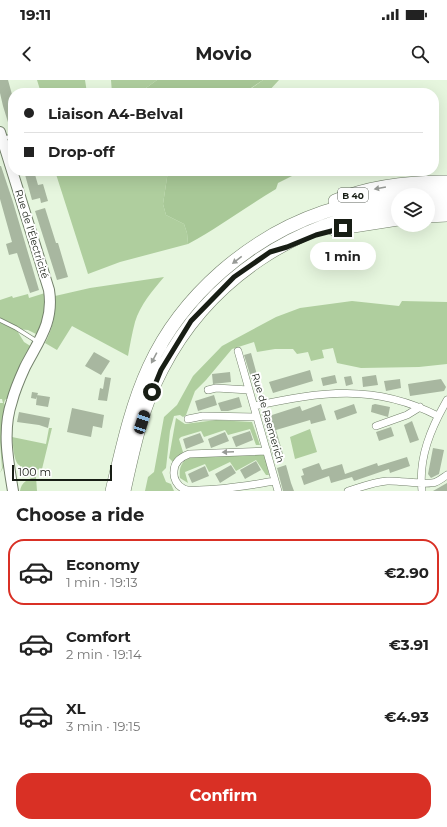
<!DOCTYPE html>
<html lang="en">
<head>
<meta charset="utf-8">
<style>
	body { margin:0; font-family:Montserrat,sans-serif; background:#f2f2f2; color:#222; height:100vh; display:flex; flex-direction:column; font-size:15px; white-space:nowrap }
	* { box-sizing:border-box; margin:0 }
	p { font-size:13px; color:#767676 }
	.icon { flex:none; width:22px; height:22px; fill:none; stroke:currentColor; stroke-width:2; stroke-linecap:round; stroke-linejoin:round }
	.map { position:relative; height:411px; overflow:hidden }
	.details { display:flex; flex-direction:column; background:#fff; flex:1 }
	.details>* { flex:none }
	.top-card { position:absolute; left:8px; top:8px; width:431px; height:88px; border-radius:16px; box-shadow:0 4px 16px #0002; display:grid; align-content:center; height:88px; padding:0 16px; background:#fff }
	.tools { position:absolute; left:391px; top:108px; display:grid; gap:8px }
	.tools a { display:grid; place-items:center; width:44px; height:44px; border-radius:50%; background:#fff; box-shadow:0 4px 16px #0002; font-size:20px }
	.scale { position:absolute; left:12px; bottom:10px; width:100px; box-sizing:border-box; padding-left:4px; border:2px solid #181e15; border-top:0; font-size:11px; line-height:14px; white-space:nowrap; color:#181e15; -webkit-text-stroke:3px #fff; paint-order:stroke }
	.end { position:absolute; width:18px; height:18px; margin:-9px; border:5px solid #181e15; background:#fff; box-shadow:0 0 0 2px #fff }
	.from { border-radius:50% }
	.bubble { position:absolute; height:28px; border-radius:14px; background:#fff; box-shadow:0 4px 16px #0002; font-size:13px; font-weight:700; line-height:28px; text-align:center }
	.car { position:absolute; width:12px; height:24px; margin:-12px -6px; border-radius:5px; box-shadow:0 0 3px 1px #0007; background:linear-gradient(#222 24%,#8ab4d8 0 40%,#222 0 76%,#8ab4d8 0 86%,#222 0) }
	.top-card b { display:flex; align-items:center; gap:14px; height:38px; font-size:15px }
	.top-card b+b { border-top:1px solid #e0e0e0 }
	.top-card i { width:10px; height:10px; background:#222 }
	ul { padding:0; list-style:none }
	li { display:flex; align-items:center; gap:12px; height:66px; margin:0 8px 6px; padding:0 8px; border:2px solid transparent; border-radius:16px }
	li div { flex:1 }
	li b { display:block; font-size:15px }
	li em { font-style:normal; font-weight:700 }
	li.selected { border-color:#d93025 }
	li>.icon { width:36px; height:36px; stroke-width:1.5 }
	h2 { padding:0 16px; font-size:18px; line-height:48px }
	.action { display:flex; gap:8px; margin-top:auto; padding:8px 16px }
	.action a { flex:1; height:46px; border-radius:16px; background:#d93025; color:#fff; font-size:16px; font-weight:700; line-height:46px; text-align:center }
	.status { display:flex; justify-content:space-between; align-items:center; height:28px; padding:0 20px; background:#fff; direction:ltr }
	.status svg { height:11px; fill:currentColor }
	header { display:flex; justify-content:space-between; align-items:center; height:52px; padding:0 16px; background:#fff; font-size:18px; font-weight:700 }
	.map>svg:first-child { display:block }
	.green { fill:#afce9e }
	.forest { fill:#a8c897 }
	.building { fill:#a8b7a0 }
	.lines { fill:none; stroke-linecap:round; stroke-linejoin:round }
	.lane-casing { stroke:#73816b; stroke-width:5 }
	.street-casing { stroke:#73816b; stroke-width:8 }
	.secondary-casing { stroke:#73816b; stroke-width:12 }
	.highway-casing { stroke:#73816b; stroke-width:14 }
	.lane { stroke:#fff; stroke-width:3.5 }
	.street { stroke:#fff; stroke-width:7 }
	.secondary { stroke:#fff; stroke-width:10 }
	.highway { stroke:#fff; stroke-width:13 }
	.oneway { fill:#979a96 }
	.route { stroke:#181e15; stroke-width:5 }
	.labels { text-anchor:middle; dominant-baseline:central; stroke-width:4; stroke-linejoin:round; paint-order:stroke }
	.shield { fill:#fff; stroke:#5d625b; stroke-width:1 }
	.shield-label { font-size:9px; font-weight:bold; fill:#181e15 }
	.street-label { font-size:10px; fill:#181e15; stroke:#fff }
</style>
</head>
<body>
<div class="status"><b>19:11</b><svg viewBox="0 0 49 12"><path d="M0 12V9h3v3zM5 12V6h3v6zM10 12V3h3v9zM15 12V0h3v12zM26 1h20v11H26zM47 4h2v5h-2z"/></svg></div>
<header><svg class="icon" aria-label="back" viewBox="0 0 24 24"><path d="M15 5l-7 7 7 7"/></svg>Movio<svg class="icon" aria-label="search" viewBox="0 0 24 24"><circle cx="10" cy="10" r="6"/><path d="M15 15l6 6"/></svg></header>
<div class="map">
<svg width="447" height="411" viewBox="0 0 447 411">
	<rect width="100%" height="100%" fill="#e6f6de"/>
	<path class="green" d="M37,0H85L87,13H41Z
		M111,0H157L146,8L147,13H112Z
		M263,0H279L267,13H232L235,9L249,10Z
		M55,91H168L163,124L166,135L184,144L187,153L188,164L120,182L88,194Z
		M164,197C153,210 140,225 135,242C132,253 130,265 128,276L72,246L57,270L45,263C53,248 56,233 55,216L90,208Z
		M45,213L47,227L38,255L28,250L16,249L24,262L32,267L8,318L5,320L4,323L6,327L4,375L2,376L3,388L0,393L2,388L0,362V323H3L2,319H0V220L12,216L13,218L28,214L29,218Z
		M352,221L399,226L402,221L447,222V284L419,287L361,288L337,283L333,268L322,270L324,278L311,281L308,272L297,274L293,269H275L257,272L254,262L232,269L206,300L195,311L186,335L183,337L180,335L174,336L170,351L166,388L162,392L166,402L171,404L174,411H145L148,397L154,392L164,337L177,325L193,296L222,266L276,237L300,228Z
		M176,338L185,344L216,340L252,342L260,365H256L250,349L228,355L225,350L204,357L201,351L181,357L179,359L183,372L174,383L169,378Z
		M49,348H52L42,389C13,393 15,380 12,357L46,364Z
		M310,349L317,372L295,379L290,357Z
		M227,375H265L269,395H266L256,380L236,391L230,382L209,392L205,384L185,392L188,403L180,398C176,370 208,376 227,375Z
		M36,397L37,411H20C21,403 28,398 36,397Z"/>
	<path class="forest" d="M157,0H263L248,10L235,9L232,13H147L146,8Z
		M168,91H309L301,96L294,95L278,103L276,109C246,127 218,148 188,164L187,153L184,144L166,135L163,124Z"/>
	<path class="building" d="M0,0H8L13,18V20H12L13,26V52H11L3,26L0,13Z
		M0,86H1L13,122L39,210L30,213L17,173L9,175L6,164L12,162L0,119Z
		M24,91H34L38,105L43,104L48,121L41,123L40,118L32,120Z
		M45,128L56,163H58L68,197L57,200L35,131Z
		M94,272L110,281L101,295L85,286Z
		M251,273L262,313L256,314L244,275Z
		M310,290L313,301L273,313L269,302Z
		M230,292L231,302L213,304L212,294Z
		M335,295L337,303L323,306L321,298Z
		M376,295L378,305L363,307L362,297Z
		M351,296L353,304L346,306L344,297Z
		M105,297L111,298L107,321L98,320L100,308L103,309Z
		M400,299L401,308L386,311L384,301Z
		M441,299L446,307L444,311L410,316L408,304Z
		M32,312L38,313L36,319L31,318Z
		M37,315L50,317L48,327L36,325Z
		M214,315L217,325L198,331L195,321Z
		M239,317L242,327L228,331H221L218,323Z
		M321,324L326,340L311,344L310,340L276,350L283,374L273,376L261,332L270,330L272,335L300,326L302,331Z
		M354,324L357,333L337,340L334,331Z
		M375,324L390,327L388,337L371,332L372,325Z
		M72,328L104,335L102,348L93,346L91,357L67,352Z
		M19,332L50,338L48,348L39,345L17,342Z
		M412,341L419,360L410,363L404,345Z
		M391,347L394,356L379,361L376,352Z
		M250,351L253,360L236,367L232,357Z
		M225,352L229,361L211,368L208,359Z
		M200,353L204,362L186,369L183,359Z
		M433,368L444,370L439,394L431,398L428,394Z
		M407,377L410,386L390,393L389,389L354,401L352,397L331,403L329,396L304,405L301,396L304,395L302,389L319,383L322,390L342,384L345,394L377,383L378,386Z
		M256,381L261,390L245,399L240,390Z
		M231,385L236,393L220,403L215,394Z
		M286,385L291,403L294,411H283L277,388Z
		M205,386L209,396L192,403L188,394Z
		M447,403V411H433Z"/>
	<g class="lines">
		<defs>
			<path id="lane" d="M3,59L13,55
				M0,240L16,248L38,262"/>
			<path id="street" d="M238,271L278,411
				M208,310L216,308L249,310
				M254,326C321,312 374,303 438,336
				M188,339L203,336L257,337
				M376,346L407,335L420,327
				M267,371L189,374C181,377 174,382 174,391C173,398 177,406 184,409C188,411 194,410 199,410C225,410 250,405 275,401
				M348,411C361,407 374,402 387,401C400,400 426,406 436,402C440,400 444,397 447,395
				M422,411C418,378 431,348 447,320"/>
			<path id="secondary" d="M0,52L49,210C54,242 39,260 25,287C20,298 15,309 12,321C2,350 8,381 13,411"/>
			<path id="highway" d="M405,115L447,112
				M335,121C369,106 410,102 447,102
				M428,125L447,124
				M428,136L447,135
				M334,149L398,139
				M112,411C122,369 131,326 149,287C182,215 250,157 324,132C348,124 373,120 398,116
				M124,411C133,370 142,327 162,289C209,198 297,141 398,128"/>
		</defs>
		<use href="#lane" class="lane-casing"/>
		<use href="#street" class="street-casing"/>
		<use href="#secondary" class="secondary-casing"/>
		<use href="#highway" class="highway-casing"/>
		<use href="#lane" class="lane"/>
		<use href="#street" class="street"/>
		<use href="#secondary" class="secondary"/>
		<use href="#highway" class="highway"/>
	</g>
	<defs><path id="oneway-solid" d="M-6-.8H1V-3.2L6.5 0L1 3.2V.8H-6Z"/></defs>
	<g class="oneway">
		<use href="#oneway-solid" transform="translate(380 108) rotate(170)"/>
		<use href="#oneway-solid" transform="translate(237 180) rotate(142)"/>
		<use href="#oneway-solid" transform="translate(154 278) rotate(118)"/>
		<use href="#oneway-solid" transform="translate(228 372) rotate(178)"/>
	</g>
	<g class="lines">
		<path class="route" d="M152,312L161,290L191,241L234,197L270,172L287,167L316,155L343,148"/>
	</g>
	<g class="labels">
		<rect class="shield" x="338" y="108" width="30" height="14" rx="3"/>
		<g class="shield-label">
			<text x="353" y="115">B 40</text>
		</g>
		<g class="street-label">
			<text transform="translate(32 154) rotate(73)">Rue de l'Électricité</text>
			<text transform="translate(268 338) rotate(74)">Rue de Raemerich</text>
		</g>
	</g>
</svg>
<div class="tools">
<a><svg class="icon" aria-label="layers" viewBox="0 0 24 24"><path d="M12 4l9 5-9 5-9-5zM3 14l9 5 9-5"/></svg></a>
</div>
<div class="scale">100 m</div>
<i class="end from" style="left:152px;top:312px"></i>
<i class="end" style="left:343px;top:148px"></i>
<div class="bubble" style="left:310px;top:162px;width:66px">1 min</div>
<i class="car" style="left:142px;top:342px;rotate:18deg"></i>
<div class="top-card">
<b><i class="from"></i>Liaison A4-Belval</b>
<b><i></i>Drop-off</b>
</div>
</div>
<section class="details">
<h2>Choose a ride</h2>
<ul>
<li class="selected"><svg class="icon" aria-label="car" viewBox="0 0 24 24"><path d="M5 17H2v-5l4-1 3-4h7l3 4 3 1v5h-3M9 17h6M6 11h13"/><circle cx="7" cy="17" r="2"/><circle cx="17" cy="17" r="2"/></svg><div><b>Economy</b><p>1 min · 19:13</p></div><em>€2.90</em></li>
<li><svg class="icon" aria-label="car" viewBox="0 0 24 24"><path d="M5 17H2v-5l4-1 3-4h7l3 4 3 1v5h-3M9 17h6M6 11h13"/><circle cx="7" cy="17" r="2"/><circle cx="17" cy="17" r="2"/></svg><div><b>Comfort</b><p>2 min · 19:14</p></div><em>€3.91</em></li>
<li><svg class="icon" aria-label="car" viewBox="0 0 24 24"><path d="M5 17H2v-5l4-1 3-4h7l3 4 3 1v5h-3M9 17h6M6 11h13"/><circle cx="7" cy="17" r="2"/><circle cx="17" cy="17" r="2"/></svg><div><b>XL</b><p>3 min · 19:15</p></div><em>€4.93</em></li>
</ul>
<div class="action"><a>Confirm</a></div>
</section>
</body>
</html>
